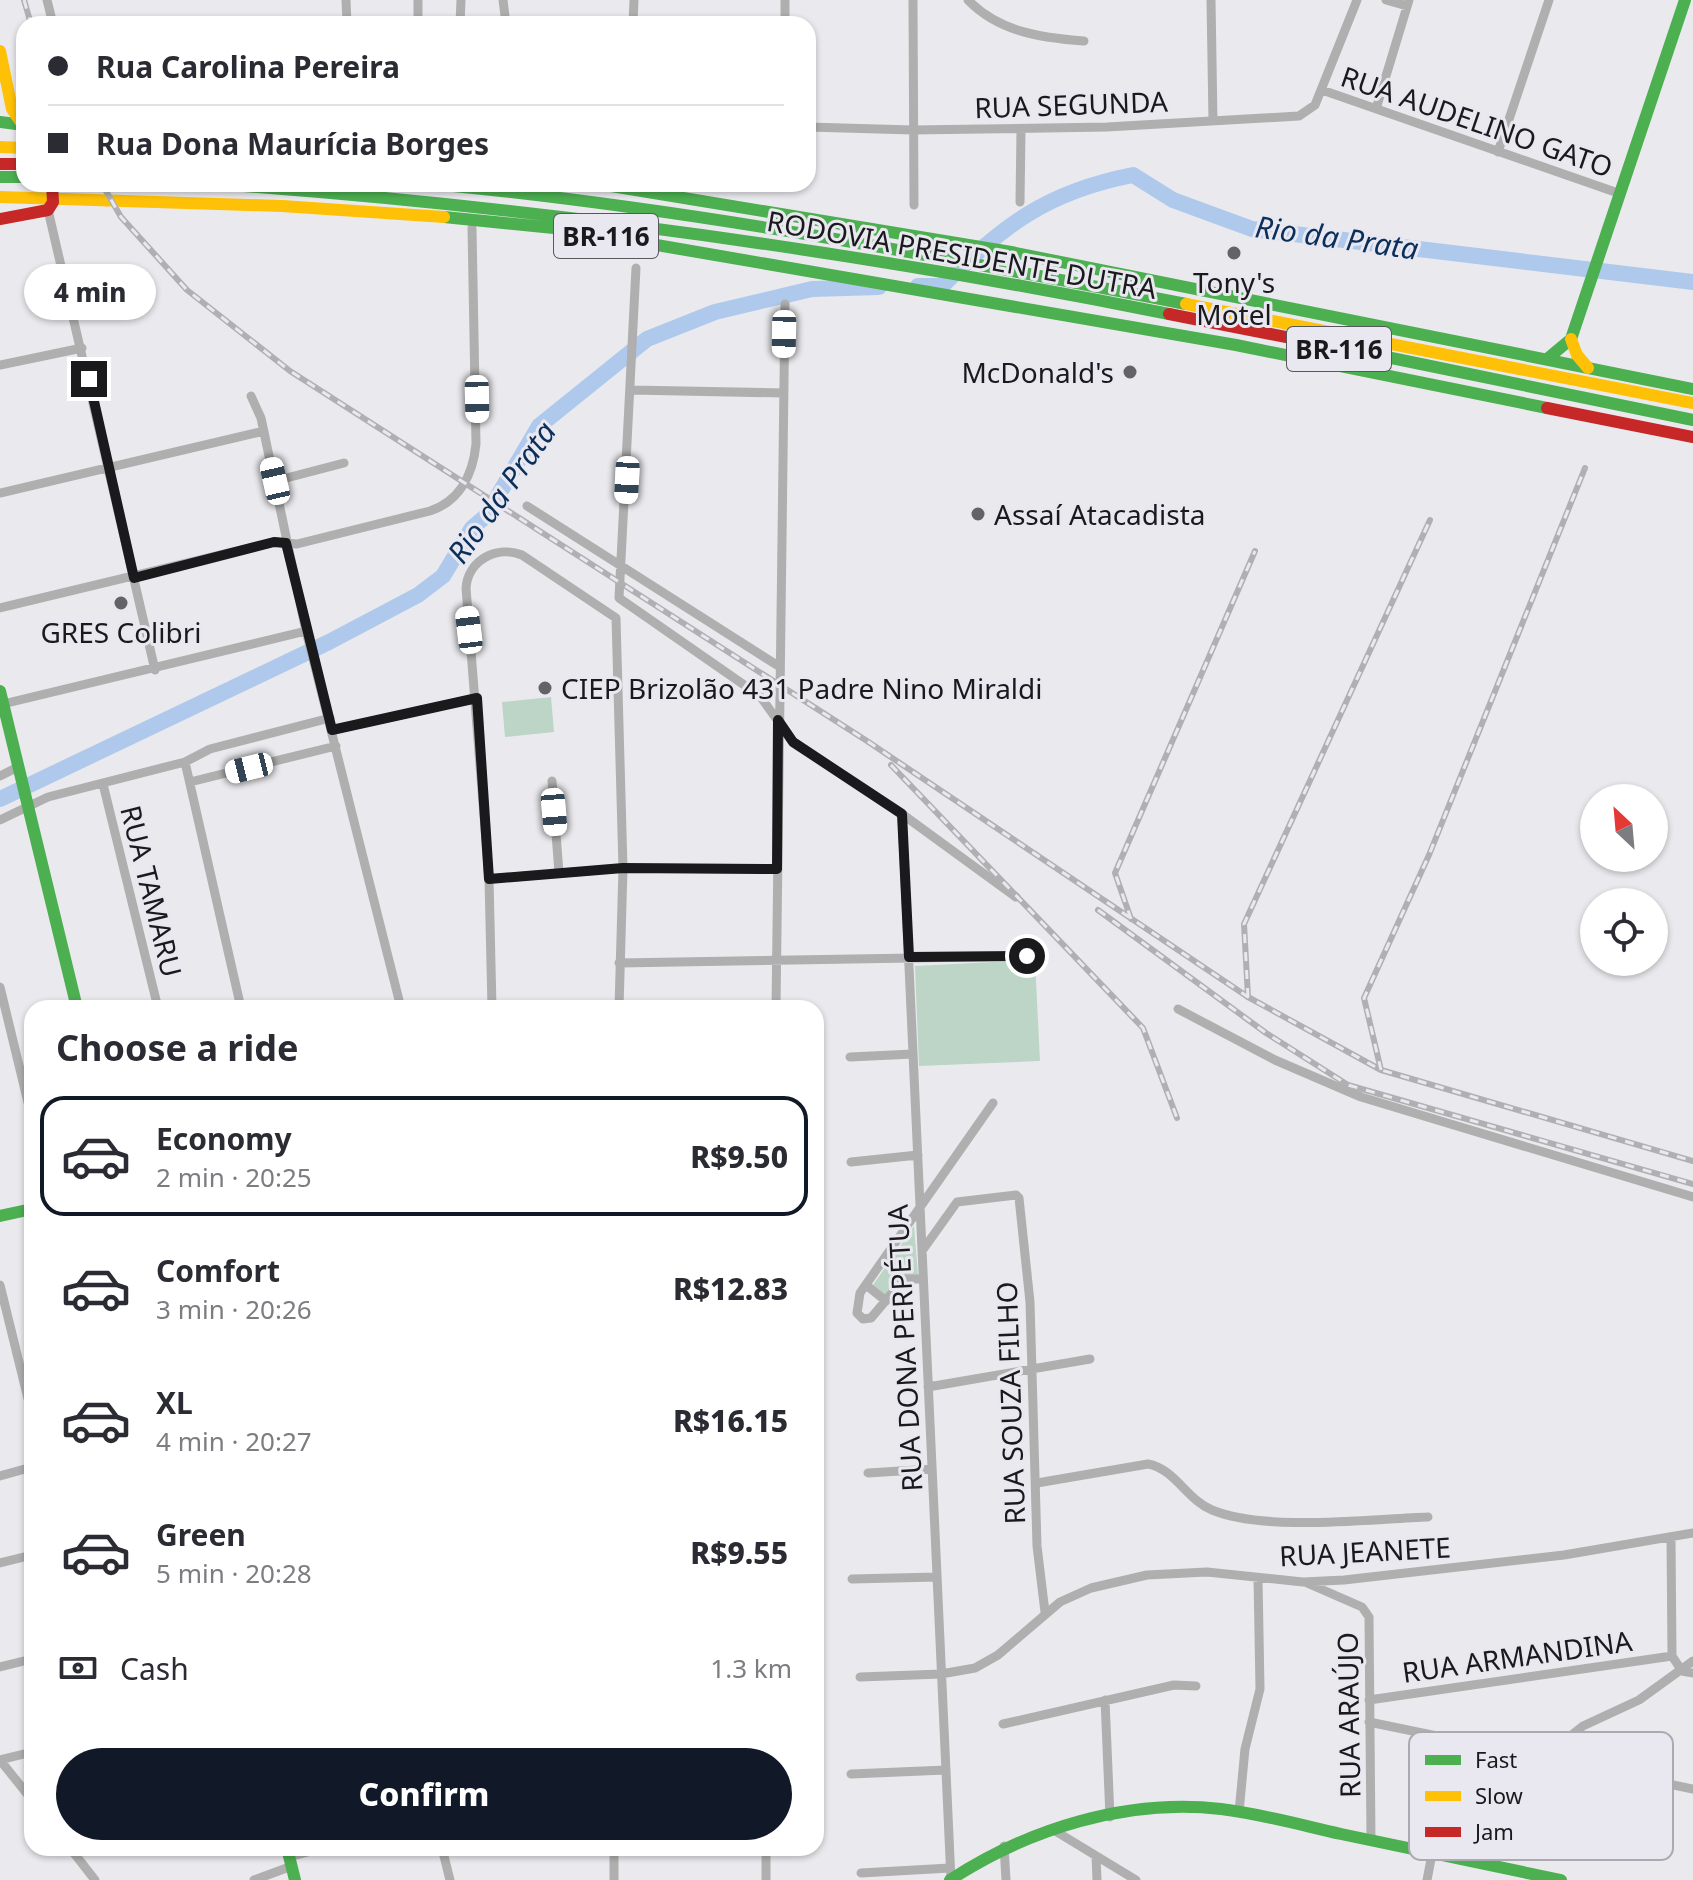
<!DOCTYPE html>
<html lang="en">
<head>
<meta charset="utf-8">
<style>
	body { margin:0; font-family:"Noto Sans",sans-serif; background:#f7f7f7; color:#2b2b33; height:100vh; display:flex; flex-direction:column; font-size:30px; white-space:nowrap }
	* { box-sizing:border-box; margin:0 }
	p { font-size:26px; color:#7c7c81 }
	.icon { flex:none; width:44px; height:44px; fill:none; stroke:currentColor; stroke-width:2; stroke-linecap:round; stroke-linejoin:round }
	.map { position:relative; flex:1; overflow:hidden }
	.drawer { position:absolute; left:24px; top:1000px; width:800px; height:856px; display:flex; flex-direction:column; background:#fff; border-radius:24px; box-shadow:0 2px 6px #0004 }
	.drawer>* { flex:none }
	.banner { position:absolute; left:16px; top:16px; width:800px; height:176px; border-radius:24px; box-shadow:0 2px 6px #0004; display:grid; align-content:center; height:176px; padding:0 32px; background:#fff }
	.needle { width:52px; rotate:334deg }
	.fabs { position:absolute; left:1580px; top:784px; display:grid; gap:16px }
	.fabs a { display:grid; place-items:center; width:88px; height:88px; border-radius:50%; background:#fff; box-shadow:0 2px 6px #0004; font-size:40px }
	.end { position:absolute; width:36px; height:36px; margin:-18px; border:10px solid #1a191c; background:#fff; box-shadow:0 0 0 4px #fff }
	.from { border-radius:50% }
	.bubble { position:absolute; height:56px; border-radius:28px; background:#fff; box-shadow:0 2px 6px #0004; font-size:26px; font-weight:800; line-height:56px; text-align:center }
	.car { position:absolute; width:24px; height:48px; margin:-24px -12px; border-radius:10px; box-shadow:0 0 6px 2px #0007; background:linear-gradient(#fff 24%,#345 0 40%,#fff 0 76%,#345 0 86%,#fff 0) }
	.banner b { display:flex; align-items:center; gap:28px; height:76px; font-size:30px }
	.banner b+b { border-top:2px solid #e1e1e2 }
	.banner i { width:20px; height:20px; background:#2b2b33 }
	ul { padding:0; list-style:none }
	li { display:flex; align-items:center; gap:24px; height:120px; margin:0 16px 12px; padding:0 16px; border:4px solid transparent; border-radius:24px }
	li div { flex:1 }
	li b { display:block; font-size:30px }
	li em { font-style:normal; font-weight:800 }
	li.active { border-color:#111827 }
	li>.icon { width:72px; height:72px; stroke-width:1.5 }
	h2 { padding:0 32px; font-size:36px; line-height:96px }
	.pay { display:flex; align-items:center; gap:20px; height:88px; padding:0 32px; font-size:30px }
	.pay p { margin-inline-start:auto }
	.button { display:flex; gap:16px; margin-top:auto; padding:16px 32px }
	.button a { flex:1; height:92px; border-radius:48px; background:#111827; color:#fff; font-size:32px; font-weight:800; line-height:92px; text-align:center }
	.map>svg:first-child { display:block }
	.green { fill:#bdd5c6 }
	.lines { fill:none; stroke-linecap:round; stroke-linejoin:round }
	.river { stroke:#afc9ec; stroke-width:16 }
	.street { stroke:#afafaf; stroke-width:9 }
	.fast { stroke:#4caf50; stroke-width:12 }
	.slow { stroke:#ffc107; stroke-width:12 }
	.jam { stroke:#c62828; stroke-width:12 }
	.rail-casing { stroke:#b0b0b2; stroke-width:6 }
	.rail { stroke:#e9e8f0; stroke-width:3; stroke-dasharray:9; stroke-linecap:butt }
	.route { stroke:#1a191c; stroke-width:10 }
	.poi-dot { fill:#636266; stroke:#e9e8f0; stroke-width:3 }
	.labels { text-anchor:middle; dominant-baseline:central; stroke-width:6; stroke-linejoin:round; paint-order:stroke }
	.shield { fill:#e9e8f0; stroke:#58575c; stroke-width:2 }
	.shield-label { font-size:26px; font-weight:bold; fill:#1a191c }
	.street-label { font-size:28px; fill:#1a191c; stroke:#e9e8f0 }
	.poi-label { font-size:28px; fill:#1a191c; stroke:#e9e8f0 }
	.water-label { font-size:30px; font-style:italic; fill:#092f5a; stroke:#e9e8f0 }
	.key { fill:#e9e8f0; stroke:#abaab0; stroke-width:2 }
	.key-label { font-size:22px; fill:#1a191c }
</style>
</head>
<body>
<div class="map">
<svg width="1693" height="1880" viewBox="0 0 1693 1880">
	<rect width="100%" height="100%" fill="#eaeaee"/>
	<path class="green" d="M551,697L554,732L505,737L502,702Z
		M1035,960L1040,1061L919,1066L915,966Z
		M914,1226L918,1275H905L886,1296L873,1285Z"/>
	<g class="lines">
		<path class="river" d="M918,286H942C1004,225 1046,192 1133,175L1173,200L1252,229L1693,282
			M0,799L329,642L418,595L443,576L472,528L486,516L539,426L647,339L715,312L812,289L879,287"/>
		<path class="street" d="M47,0L53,24
			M346,0L347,24
			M503,0L506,24
			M785,0V24
			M913,0L914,205
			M968,0C999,32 1042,38 1084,41
			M1211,0L1213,121
			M1386,0L1407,6
			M418,24V0
			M460,24L461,0
			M633,24L634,0
			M1322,90L1618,193
			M1376,109L1409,0
			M808,127L913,130L1107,127L1299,116L1315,105L1357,0
			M1498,152L1549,0
			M1020,202L1021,129
			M48,210L155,670
			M636,268L619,598L760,696L793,742L902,814L1016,897
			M0,365L82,348
			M631,390L783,393
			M251,396L261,418L306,631L401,1008
			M275,481L344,463
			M0,493L264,431
			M527,506L780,667
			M0,608L274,542L297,544L430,511C460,501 473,474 476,444L472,228
			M3,704L306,631
			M332,730L477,698
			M185,762L241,1008
			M0,776L18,767
			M552,781L559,873
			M190,782L336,746
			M103,784L158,1008
			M902,814L951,1880
			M0,820L48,797L185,762L210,749L330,718
			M489,879L623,868L777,869
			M619,963L1027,956
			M0,987L32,1119
			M492,1008L489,879L466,588C468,560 497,545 522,555L616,618L623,868L619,1008
			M776,1008L785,304
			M1178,1009L1275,1060L1361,1097L1693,1197
			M850,1057L913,1054
			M851,1162L918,1155
			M922,1251L957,1202L1016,1195L1019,1198L1030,1302L1037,1546L1045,1612
			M923,1279H904L871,1318L863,1319L857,1313L860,1293L993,1103
			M0,1285L32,1415
			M866,1285L886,1301
			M928,1387L1090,1359
			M868,1473L932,1469
			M0,1476L32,1467
			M1037,1483L1148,1464C1175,1469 1187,1500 1212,1510C1266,1532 1369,1519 1428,1517
			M1671,1538L1672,1656L1682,1671L1693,1673
			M0,1563L32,1555
			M852,1579L937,1577
			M1307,1583L1362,1607L1369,1617L1371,1840
			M0,1667L32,1659
			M860,1677L941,1674L975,1668L998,1655L1060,1602L1091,1588L1147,1575L1207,1572L1303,1582L1344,1580L1564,1555L1693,1533
			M1105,1700L1110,1817
			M1369,1700L1672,1656
			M1369,1722L1693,1789
			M1003,1724L1174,1685L1196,1686
			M0,1760L32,1800
			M0,1760L32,1752
			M851,1774L946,1770
			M1239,1812L1245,1749L1260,1689L1258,1578
			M1052,1829L1136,1880
			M1004,1846L1006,1880
			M70,1848L95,1880
			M442,1848L450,1880
			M1096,1856L1097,1880
			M289,1857L323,1848
			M1458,1859L1544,1757L1583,1726L1639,1700L1693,1661
			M861,1873L950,1868
			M254,1880L292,1866
			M614,1880V1848
			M766,1880V1848
			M1427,1880L1432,1854"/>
		<path class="fast" d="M0,122L24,125
			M0,177H24
			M216,184C537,207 854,251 1169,314
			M433,184C686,208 937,256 1186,304
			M599,184L1011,252L1693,389
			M444,217L564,229L1236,345L1547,408
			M1372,354L1693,420
			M1547,359L1571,339L1685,0
			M0,691L77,1008
			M0,1216L32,1209
			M287,1848L295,1880
			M950,1880C1028,1829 1127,1798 1221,1809C1262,1814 1301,1825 1341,1834C1414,1849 1487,1865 1561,1880"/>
		<path class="slow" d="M0,51L12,109L22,124
			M0,147L24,148
			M0,197L282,206L444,217
			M1186,304L1693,403
			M1571,339L1577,355L1588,368"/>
		<path class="jam" d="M0,164H24
			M0,219L48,210L53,202L52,184
			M1169,314L1372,354
			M1547,408L1693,437"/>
		<defs>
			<path id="rail" d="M24,0L31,24
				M102,184L121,217L187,290L290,371L867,741L1248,997L1381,1070L1693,1161
				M891,765L1143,1028L1177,1118
				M1098,910L1266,1033L1348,1085L1693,1184
				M1131,919L1115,873L1255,551
				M1248,997L1244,924L1430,520
				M1381,1070L1364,998L1429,855L1585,468"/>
		</defs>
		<use href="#rail" class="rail-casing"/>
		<use href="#rail" class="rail"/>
	</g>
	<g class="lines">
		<path class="route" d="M89,379L134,578L274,542L286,543L332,730L477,698L489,879L623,868L777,869L778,720L793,742L902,814L909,957L1027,956"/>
	</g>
	<g class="poi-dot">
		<circle cx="1234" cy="253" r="8"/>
		<circle cx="1130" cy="372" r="8"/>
		<circle cx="978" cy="514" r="8"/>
		<circle cx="121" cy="603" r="8"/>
		<circle cx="545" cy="688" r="8"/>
	</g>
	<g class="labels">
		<g class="shield">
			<rect x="554" y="214" width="104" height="44" rx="6"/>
			<rect x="1287" y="327" width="104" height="44" rx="6"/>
		</g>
		<g class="shield-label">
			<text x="606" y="236">BR-116</text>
			<text x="1339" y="349">BR-116</text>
		</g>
		<g class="street-label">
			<text transform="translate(1071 104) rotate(-2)">RUA SEGUNDA</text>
			<text transform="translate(1477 121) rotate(19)">RUA AUDELINO GATO</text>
			<text transform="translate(962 254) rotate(10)">RODOVIA PRESIDENTE DUTRA</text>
			<text transform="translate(152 891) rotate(76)">RUA TAMARU</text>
			<text transform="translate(904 1348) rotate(-93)">RUA DONA PERPÉTUA</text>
			<text transform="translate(1010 1403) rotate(-92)">RUA SOUZA FILHO</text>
			<text transform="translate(1365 1551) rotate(-3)">RUA JEANETE</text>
			<text transform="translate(1517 1656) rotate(-8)">RUA ARMANDINA</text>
			<text transform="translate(1348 1715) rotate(-91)">RUA ARAÚJO</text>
		</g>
		<g class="poi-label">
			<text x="1234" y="282">Tony's<tspan x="1234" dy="32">Motel</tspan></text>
			<text x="1114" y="372" text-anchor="end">McDonald's</text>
			<text x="994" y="514" text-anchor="start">Assaí Atacadista</text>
			<text x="121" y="632">GRES Colibri</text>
			<text x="561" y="688" text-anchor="start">CIEP Brizolão 431 Padre Nino Miraldi</text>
		</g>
		<g class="water-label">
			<text transform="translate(1337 237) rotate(8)">Rio da Prata</text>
			<text transform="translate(501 492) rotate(-55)">Rio da Prata</text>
		</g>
	</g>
	<rect x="1409" y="1732" width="264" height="128" rx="12" class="key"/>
	<rect x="1425" y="1755" width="36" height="10" fill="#4caf50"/>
	<rect x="1425" y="1791" width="36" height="10" fill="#ffc107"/>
	<rect x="1425" y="1827" width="36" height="10" fill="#c62828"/>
	<g class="key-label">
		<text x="1475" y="1768">Fast</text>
		<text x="1475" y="1804">Slow</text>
		<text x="1475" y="1840">Jam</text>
	</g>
</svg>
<div class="fabs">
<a><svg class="needle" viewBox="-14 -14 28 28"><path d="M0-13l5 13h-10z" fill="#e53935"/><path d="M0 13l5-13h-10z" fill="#7c7c81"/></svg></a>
<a><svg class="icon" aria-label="locate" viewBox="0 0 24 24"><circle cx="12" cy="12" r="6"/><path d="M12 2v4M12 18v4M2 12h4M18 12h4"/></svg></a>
</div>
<i class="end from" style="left:1027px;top:956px"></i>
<i class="end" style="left:89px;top:379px"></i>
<div class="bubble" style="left:24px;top:264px;width:132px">4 min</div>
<i class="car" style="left:784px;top:334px;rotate:181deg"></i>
<i class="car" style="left:477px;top:399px;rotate:179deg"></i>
<i class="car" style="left:627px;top:480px;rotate:183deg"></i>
<i class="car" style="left:275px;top:481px;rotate:347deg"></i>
<i class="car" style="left:469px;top:630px;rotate:353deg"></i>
<i class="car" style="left:249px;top:768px;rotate:256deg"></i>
<i class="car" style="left:554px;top:812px;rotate:175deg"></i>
<div class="banner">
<b><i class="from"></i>Rua Carolina Pereira</b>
<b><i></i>Rua Dona Maurícia Borges</b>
</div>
<section class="drawer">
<h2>Choose a ride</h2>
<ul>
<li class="active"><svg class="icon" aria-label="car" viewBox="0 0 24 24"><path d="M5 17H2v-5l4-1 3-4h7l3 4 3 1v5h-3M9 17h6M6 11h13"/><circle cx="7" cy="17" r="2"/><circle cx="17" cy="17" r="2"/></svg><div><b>Economy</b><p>2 min · 20:25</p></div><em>R$9.50</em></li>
<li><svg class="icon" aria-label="car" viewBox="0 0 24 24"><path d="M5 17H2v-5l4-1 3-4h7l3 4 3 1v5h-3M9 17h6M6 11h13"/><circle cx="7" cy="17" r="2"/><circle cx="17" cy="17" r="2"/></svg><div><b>Comfort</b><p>3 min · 20:26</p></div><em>R$12.83</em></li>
<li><svg class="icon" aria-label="car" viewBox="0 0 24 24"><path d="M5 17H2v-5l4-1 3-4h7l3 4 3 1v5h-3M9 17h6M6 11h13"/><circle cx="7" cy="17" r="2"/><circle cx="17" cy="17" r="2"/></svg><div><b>XL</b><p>4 min · 20:27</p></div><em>R$16.15</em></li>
<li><svg class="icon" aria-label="car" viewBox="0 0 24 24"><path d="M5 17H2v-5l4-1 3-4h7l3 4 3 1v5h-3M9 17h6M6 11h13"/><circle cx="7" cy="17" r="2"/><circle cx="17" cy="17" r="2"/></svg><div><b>Green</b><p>5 min · 20:28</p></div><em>R$9.55</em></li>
</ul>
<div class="pay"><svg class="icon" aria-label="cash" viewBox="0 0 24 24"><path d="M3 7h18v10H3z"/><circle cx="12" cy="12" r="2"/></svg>Cash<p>1.3 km</p></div>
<div class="button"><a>Confirm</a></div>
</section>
</div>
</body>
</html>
